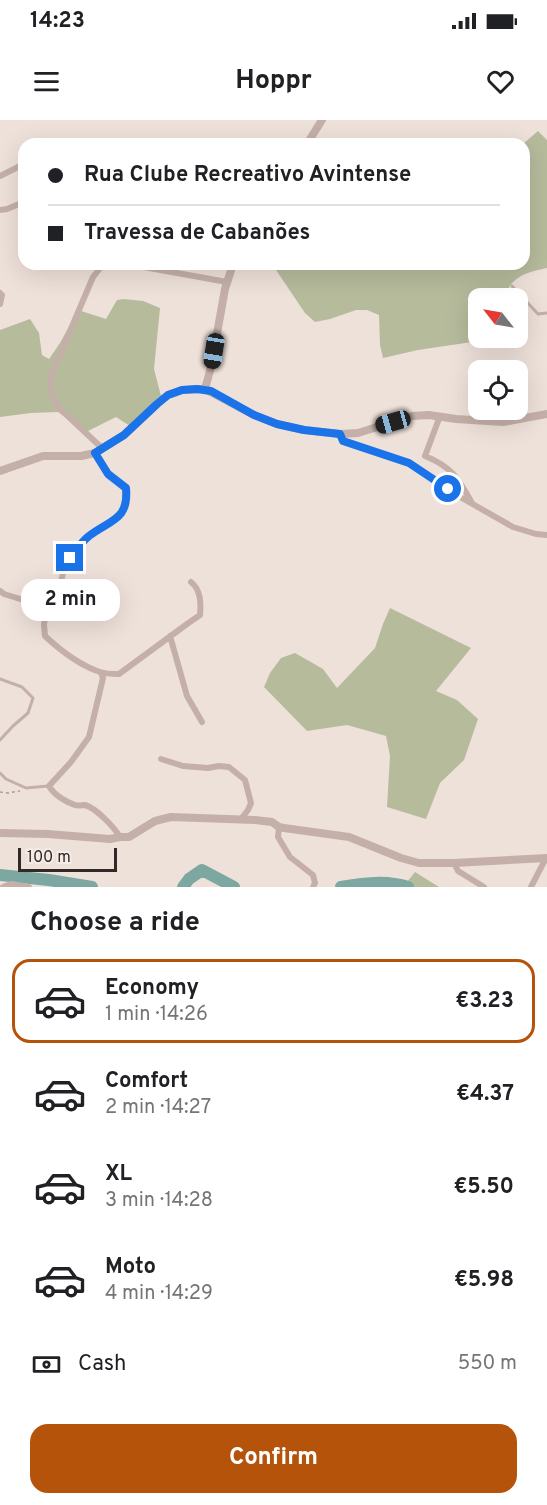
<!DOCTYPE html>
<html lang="en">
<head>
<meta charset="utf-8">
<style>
	body { margin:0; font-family:Overpass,sans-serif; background:#f6f6f6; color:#202124; height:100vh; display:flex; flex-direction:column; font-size:22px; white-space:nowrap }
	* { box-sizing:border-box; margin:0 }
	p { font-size:20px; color:#757577 }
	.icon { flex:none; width:33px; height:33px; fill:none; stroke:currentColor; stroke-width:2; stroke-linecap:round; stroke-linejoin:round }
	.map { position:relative; height:767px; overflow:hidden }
	.drawer { display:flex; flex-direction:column; background:#fff; flex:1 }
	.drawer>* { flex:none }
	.guide { position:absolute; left:18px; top:18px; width:512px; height:132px; border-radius:18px; box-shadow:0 6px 24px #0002; display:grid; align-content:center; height:132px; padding:0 30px; background:#fff }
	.needle { width:39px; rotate:301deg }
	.controls { position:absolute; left:468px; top:168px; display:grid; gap:12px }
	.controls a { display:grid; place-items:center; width:60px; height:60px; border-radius:12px; background:#fff; box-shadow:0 6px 24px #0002; font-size:30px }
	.scale { position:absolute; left:18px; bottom:15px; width:99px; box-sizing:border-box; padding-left:6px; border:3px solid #322827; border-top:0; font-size:16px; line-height:21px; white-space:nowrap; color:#322827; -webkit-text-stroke:4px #f6ece6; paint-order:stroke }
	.end { position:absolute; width:27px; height:27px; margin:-14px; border:8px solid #1a73e8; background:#fff; box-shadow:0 0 0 3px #fff }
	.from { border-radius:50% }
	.bubble { position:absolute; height:42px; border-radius:18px; background:#fff; box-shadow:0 6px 24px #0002; font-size:20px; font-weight:700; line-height:42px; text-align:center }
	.car { position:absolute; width:18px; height:36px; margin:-18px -9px; border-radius:8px; box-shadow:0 0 4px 2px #0007; background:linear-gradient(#222 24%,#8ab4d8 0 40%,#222 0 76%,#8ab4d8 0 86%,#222 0) }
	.guide b { display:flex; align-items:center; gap:21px; height:57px; font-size:22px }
	.guide b+b { border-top:2px solid #e0e0e0 }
	.guide i { width:15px; height:15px; background:#202124 }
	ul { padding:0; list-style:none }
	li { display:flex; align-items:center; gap:18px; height:84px; margin:0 12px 9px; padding:0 18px; border:3px solid transparent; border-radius:18px }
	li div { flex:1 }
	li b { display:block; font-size:22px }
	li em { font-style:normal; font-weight:700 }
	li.active { border-color:#b45309 }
	li>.icon { width:54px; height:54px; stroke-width:1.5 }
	h2 { padding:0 30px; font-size:27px; line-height:72px }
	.pay { display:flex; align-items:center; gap:15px; height:66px; padding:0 30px; font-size:22px }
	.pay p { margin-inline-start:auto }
	.action { display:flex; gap:12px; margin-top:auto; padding:12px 30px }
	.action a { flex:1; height:69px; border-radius:18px; background:#b45309; color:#fff; font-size:24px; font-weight:700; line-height:69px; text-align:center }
	.status { display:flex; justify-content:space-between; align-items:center; height:42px; padding:0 30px; background:#fff; direction:ltr }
	.status svg { height:16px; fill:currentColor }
	header { display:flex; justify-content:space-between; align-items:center; height:78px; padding:0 30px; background:#fff; font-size:27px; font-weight:700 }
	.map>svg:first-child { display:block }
	.green { fill:#b6bb9c }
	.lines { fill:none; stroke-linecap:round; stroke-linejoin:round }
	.river { stroke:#7da7a1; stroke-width:12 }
	.path { stroke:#af9a92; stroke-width:1.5; stroke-dasharray:3 3; stroke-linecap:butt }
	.service { stroke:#c4b0a8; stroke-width:3 }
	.minor { stroke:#c4b0a8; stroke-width:6 }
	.tertiary { stroke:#c4b0a8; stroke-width:8 }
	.route { stroke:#1a73e8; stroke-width:8 }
</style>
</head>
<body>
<div class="status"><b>14:23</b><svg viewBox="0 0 49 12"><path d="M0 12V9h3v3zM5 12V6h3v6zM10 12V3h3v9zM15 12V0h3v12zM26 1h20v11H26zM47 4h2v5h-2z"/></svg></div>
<header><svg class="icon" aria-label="menu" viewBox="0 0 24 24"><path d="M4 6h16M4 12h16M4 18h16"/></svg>Hoppr<svg class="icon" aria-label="heart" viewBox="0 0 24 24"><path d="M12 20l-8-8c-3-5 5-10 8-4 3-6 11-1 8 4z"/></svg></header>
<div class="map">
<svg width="547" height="767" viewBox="0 0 547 767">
	<rect width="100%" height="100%" fill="#eee1da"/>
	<path class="green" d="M538,11L547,20V148C532,151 518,154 509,167L514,178H478V218H485L472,222L418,230L383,238L380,225L379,195L367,190H356L330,199L315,202L305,193L272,144H524L523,24Z
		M124,179L143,181L160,188L154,249L161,276L130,306L116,297L86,312L58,292L31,293L0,297V210L30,199L39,213L42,235L49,239L60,223L78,190L106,199L117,180Z
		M390,488L471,528L436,571L457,580L478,599L464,640L440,663L426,699L387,687L390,636L386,616L347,605L307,611L264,567L270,553L281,538L295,533L323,549L337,568L375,528L383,504Z
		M415,752L439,767H403Z"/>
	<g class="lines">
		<path class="river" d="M0,755L49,760L92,767
			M183,767L189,759L202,750L234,767
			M341,767C363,763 387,760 408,767"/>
		<path class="path" d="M0,672L8,673L20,671"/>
		<path class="service" d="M512,166L538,194L547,193
			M0,559L22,567L33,578L28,593L13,606L0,620
			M0,653L6,659L26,668L48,666"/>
		<path class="minor" d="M112,24H121
			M0,56L24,44
			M0,90L7,89L24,82
			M127,144L227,162
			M0,173L2,175L0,184
			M440,296L425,336C452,347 458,358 472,383
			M340,314L343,321L409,343L462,378L513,407L536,414L547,415
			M103,329L57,286L50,270L51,256L93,157L101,147L107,144
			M0,471L4,474L46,487
			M46,487L44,505L45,516C61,531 79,545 100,552C106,554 113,554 119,554L187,504L200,495C201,483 201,470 191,462
			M46,487L54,483C56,479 58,474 59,470C63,457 62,449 69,438C74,431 82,422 88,417C108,400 129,401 125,368L108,354L95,333
			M170,516L187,576L202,602
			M101,553L103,558L89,617L71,642L49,666C54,675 66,682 75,685C78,686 82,685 85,685C96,688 114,707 120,717
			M161,639L183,646L208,648L219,646L229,647L245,660L251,683L248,690L241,699
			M279,707L278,717L290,737L313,755L315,763L313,767
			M454,743L458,751L484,767
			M3,767L11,764L29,767
			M531,767L546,738"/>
		<path class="tertiary" d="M307,24L322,0
			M205,269L211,247L225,169L233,144
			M0,351L43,336H81L95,333L124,315L157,284L168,275L182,270L205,269L254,295L277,304L304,310L340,314L358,313L412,296L429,295L456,299L503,302L547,294
			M0,713L48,714L110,719L120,717H129L155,701L171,697L255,700L272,702L279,707L284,708L349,717L401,738L419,743H454L547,738"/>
	</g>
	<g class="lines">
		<path class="route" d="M70,438C76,431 81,422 89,416C109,400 129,401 126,368L108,354L95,333L124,315L157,284L168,275L182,270L197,269L211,271L254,295L277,304L304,310L340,314L343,321L409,343L448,369"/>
	</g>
</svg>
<div class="controls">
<a><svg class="needle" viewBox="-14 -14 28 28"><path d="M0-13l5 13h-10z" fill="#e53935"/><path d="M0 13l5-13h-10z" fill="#757577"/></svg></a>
<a><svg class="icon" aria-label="locate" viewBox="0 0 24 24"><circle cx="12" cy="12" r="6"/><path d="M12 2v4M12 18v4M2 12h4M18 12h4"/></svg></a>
</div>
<div class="scale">100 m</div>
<i class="end from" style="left:448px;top:369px"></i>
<i class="end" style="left:70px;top:438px"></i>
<div class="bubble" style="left:21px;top:459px;width:99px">2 min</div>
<i class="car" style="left:214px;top:231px;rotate:189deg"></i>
<i class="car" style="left:393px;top:302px;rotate:254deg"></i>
<div class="guide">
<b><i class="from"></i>Rua Clube Recreativo Avintense</b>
<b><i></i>Travessa de Cabanões</b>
</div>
</div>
<section class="drawer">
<h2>Choose a ride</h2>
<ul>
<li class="active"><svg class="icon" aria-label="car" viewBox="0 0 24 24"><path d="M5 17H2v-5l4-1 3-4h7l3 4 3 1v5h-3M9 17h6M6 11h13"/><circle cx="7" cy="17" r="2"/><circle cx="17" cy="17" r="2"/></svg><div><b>Economy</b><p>1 min · 14:26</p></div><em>€3.23</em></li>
<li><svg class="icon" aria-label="car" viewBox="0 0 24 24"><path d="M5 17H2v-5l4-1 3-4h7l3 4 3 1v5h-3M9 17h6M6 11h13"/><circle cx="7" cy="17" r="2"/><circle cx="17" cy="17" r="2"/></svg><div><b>Comfort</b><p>2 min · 14:27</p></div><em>€4.37</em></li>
<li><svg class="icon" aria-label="car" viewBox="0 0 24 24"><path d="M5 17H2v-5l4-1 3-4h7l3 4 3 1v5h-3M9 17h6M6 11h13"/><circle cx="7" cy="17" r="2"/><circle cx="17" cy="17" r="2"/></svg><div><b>XL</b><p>3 min · 14:28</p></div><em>€5.50</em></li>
<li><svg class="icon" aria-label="car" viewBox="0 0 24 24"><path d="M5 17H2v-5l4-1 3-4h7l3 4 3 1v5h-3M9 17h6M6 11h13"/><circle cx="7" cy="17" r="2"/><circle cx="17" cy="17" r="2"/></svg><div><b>Moto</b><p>4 min · 14:29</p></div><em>€5.98</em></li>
</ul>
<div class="pay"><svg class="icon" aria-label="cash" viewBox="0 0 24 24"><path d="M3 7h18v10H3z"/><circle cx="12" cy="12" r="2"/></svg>Cash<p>550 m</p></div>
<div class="action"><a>Confirm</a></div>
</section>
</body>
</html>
